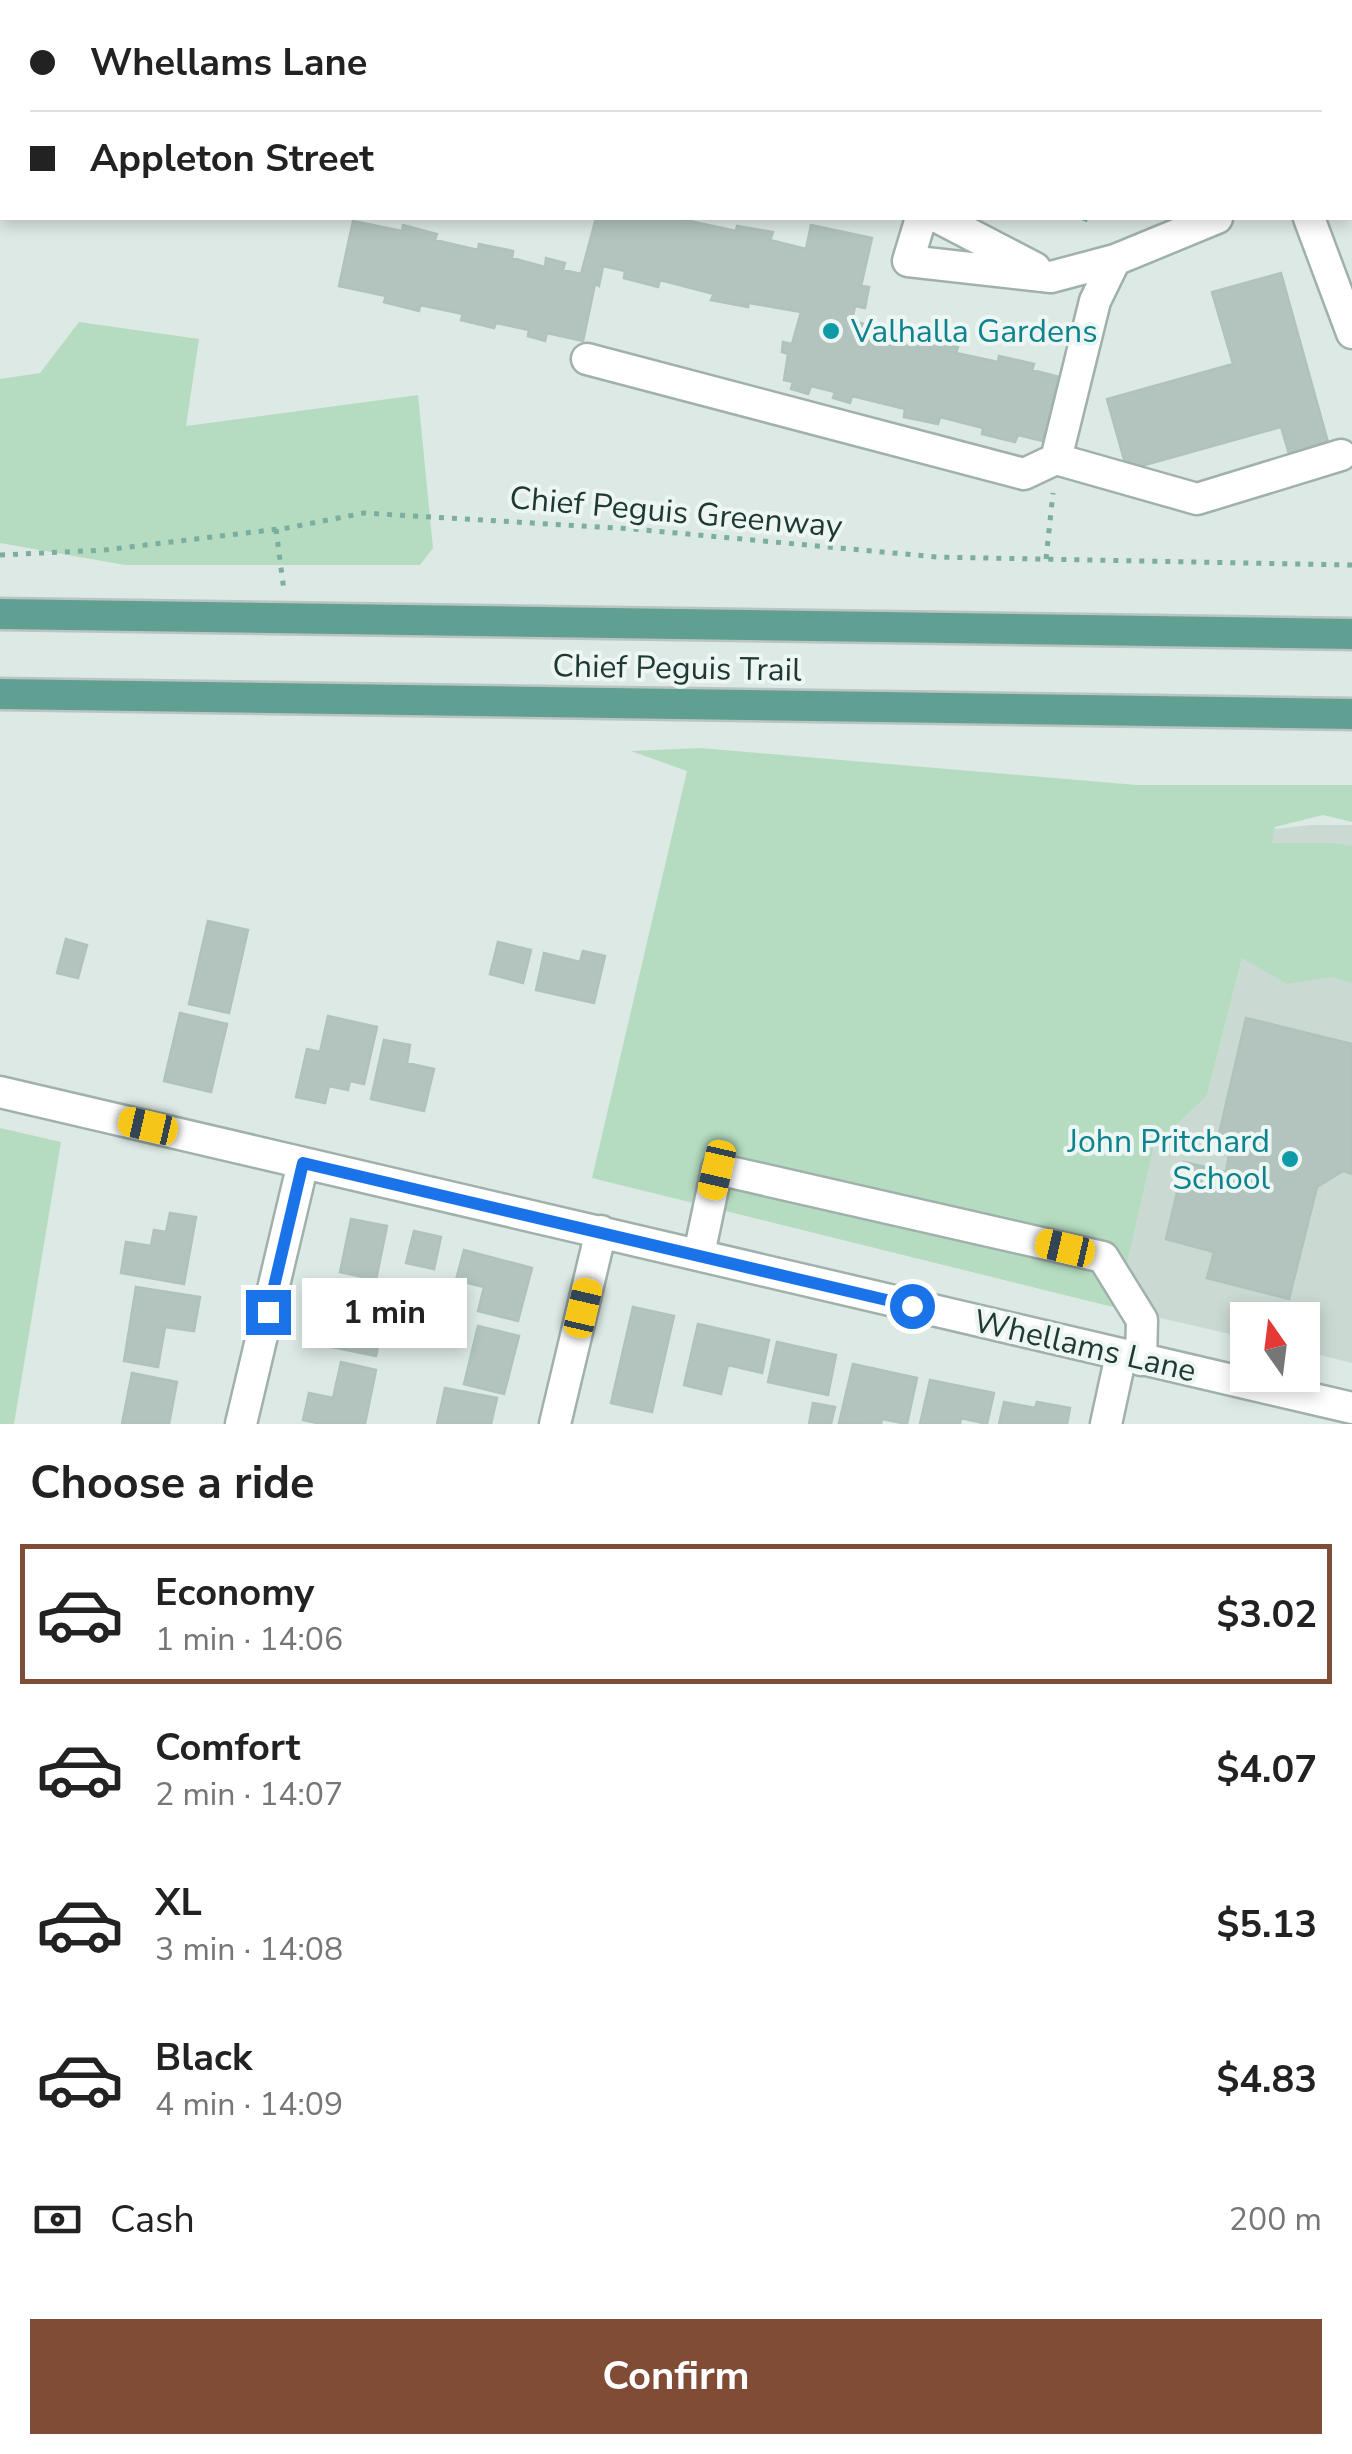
<!DOCTYPE html>
<html lang="en">
<head>
<meta charset="utf-8">
<style>
	body { margin:0; font-family:"Nunito Sans",sans-serif; background:#f2f2f2; color:#222; height:100vh; display:flex; flex-direction:column; font-size:38px; white-space:nowrap }
	* { box-sizing:border-box; margin:0 }
	p { font-size:32px; color:#767676 }
	.icon { flex:none; width:55px; height:55px; fill:none; stroke:currentColor; stroke-width:2; stroke-linecap:round; stroke-linejoin:round }
	.map { position:relative; height:1424px; overflow:hidden }
	.panel { display:flex; flex-direction:column; background:#fff; flex:1 }
	.panel>* { flex:none }
	.banner { position:absolute; left:0px; top:0px; width:1352px; height:220px; box-shadow:0 5px 15px #0003; display:grid; align-content:center; height:220px; padding:0 30px; background:#fff }
	.needle { width:65px; rotate:346deg }
	.controls { position:absolute; left:1230px; top:1302px; display:grid; gap:20px }
	.controls a { display:grid; place-items:center; width:90px; height:90px; border-radius:0px; background:#fff; box-shadow:0 5px 15px #0003; font-size:50px }
	.end { position:absolute; width:45px; height:45px; margin:-22px; border:12px solid #1a73e8; background:#fff; box-shadow:0 0 0 5px #fff }
	.from { border-radius:50% }
	.bubble { position:absolute; height:70px; border-radius:0px; background:#fff; box-shadow:0 5px 15px #0003; font-size:32px; font-weight:700; line-height:70px; text-align:center }
	.car { position:absolute; width:30px; height:60px; margin:-30px -15px; border-radius:12px; box-shadow:0 0 8px 2px #0007; background:linear-gradient(#f5c518 24%,#345 0 40%,#f5c518 0 76%,#345 0 86%,#f5c518 0) }
	.banner b { display:flex; align-items:center; gap:35px; height:95px; font-size:38px }
	.banner b+b { border-top:2px solid #e0e0e0 }
	.banner i { width:25px; height:25px; background:#222 }
	ul { padding:0; list-style:none }
	li { display:flex; align-items:center; gap:30px; height:140px; margin:0 20px 15px; padding:0 10px; border:5px solid transparent; border-radius:0px }
	li div { flex:1 }
	li b { display:block; font-size:38px }
	li em { font-style:normal; font-weight:700 }
	li.selected { border-color:#814c36 }
	li>.icon { width:90px; height:90px; stroke-width:1.5 }
	h2 { padding:0 30px; font-size:45px; line-height:120px }
	.pay { display:flex; align-items:center; gap:25px; height:110px; padding:0 30px; font-size:38px }
	.pay p { margin-inline-start:auto }
	.cta { display:flex; gap:20px; margin-top:auto; padding:20px 30px }
	.cta a { flex:1; height:115px; border-radius:0px; background:#814c36; color:#fff; font-size:40px; font-weight:700; line-height:115px; text-align:center }
	.map>svg:first-child { display:block }
	.built { fill:#cbd9d3 }
	.green { fill:#b5dcc1 }
	.water { fill:#82c2d1 }
	.building { fill:#b2c4bd; stroke:#afc3bc; stroke-width:2.5 }
	.lines { fill:none; stroke-linecap:round; stroke-linejoin:round }
	.minor-casing { stroke:#a0b1ab; stroke-width:35 }
	.major-casing { stroke:#bcc4c2; stroke-width:35 }
	.path { stroke:#7caea0; stroke-width:5; stroke-dasharray:5 8; stroke-linecap:butt }
	.minor { stroke:#fff; stroke-width:30 }
	.major { stroke:#60a092; stroke-width:30 }
	.route { stroke:#1a73e8; stroke-width:12 }
	.culture-dot { fill:#0f9aa8; stroke:#edf6f2; stroke-width:4 }
	.labels { text-anchor:middle; dominant-baseline:central; stroke-width:8; stroke-linejoin:round; paint-order:stroke }
	.culture-label { font-size:32px; fill:#0d838f; stroke:#edf6f2; text-anchor:start }
	.street-label { font-size:32px; fill:#1e3933; stroke:#edf6f2 }
</style>
</head>
<body>
<div class="map">
<svg width="1352" height="1424" viewBox="0 0 1352 1424">
	<rect width="100%" height="100%" fill="#dde9e4"/>
	<path class="built" d="M1310,825H1352V1363L1303,1351L1302,1320H1248L1247,1338L1117,1308L1154,1146L1207,1096L1275,829Z"/>
	<path class="green" d="M79,322L199,339L186,426L418,395L433,548L420,565H125L0,543V379L40,373Z
		M700,748L1137,785H1352V822L1323,815L1275,827L1272,843H1333L1352,846V983L1331,977L1287,984L1242,958L1207,1096L1154,1146L1117,1308L592,1178L687,771L631,751Z
		M0,1128L61,1142L14,1424H0Z"/>
	<path class="water" d="M0,0H268L2,2L0,37Z"/>
	<path class="building" d="M1249,0H1352V48L1350,2H1249Z
		M596,218H676L736,231L737,226L773,232L770,240L806,249L811,225L872,238L861,286L869,287L865,308L855,306L852,321L868,325L866,332L922,345L923,339L958,347L956,353L998,362L999,356L1034,364L1032,370L1067,379L1051,443L1018,435L1015,442L982,434L983,428L940,417L938,424L904,417L905,409L852,396L850,403L833,398L835,392L811,386L808,394L791,389L793,382L784,380L788,354L782,352L783,342L792,344L801,312L749,303L748,307L711,300L714,294L660,280L658,287L624,278L625,271L603,266L599,286L595,284L583,341L547,333L545,341L528,336L529,330L496,323L494,328L461,320L463,314L420,305L419,311L384,302L386,296L339,286L353,221L402,231L403,225L437,234L435,240L478,250L479,244L513,251L512,258L545,267L546,258L565,263L563,270L581,274Z
		M1281,273L1329,446L1290,457L1281,427L1127,470L1107,399L1233,364L1212,292Z
		M208,921L248,930L229,1013L189,1004Z
		M66,939L87,945L78,978L57,973Z
		M498,942L531,950L523,983L490,974Z
		M583,951L605,956L594,1003L536,990L544,953L580,962Z
		M180,1013L227,1024L211,1092L164,1081Z
		M328,1016L377,1027L364,1084L350,1081L348,1090L329,1086L325,1103L296,1097L307,1049L320,1052Z
		M1246,1018L1352,1044V1174L1343,1171L1317,1187L1289,1299L1207,1278L1214,1252L1166,1239L1184,1162L1226,1172L1229,1155L1215,1151Z
		M384,1040L410,1045L407,1063L434,1069L424,1111L371,1099Z
		M170,1213L196,1217L184,1284L121,1273L126,1242L151,1246L154,1230L166,1232Z
		M351,1219L387,1226L376,1280L340,1272Z
		M414,1231L441,1237L434,1269L406,1263Z
		M464,1250L532,1268L518,1321L478,1311L484,1287L456,1280Z
		M335,1281L389,1293L376,1356L332,1347L339,1310L329,1309Z
		M136,1287L200,1297L194,1331L165,1327L158,1367L124,1361Z
		M633,1307L674,1316L652,1412L611,1403Z
		M698,1324L769,1340L762,1373L728,1365L721,1394L684,1385Z
		M478,1326L519,1336L504,1394L464,1384Z
		M777,1342L836,1355L828,1395L768,1382Z
		M341,1362L376,1370L365,1424H322L303,1420L309,1393L333,1398Z
		M853,1364L917,1378L907,1424L882,1419L881,1424L839,1423Z
		M132,1373L177,1382L169,1424H122Z
		M930,1380L994,1393L987,1424L961,1418L960,1424H920Z
		M445,1388L497,1398L491,1424H437Z
		M1004,1402L1035,1408L1037,1402L1070,1408L1067,1424H999Z
		M813,1403L835,1407L831,1424H809Z"/>
	<g class="lines">
		<defs>
			<path id="minor" d="M1350,161L1352,160
				M921,218L908,261L1051,277L1115,260L1217,218
				M939,218L1035,268
				M1309,218L1352,333
				M587,359L1024,474L1056,459L1095,301L1115,260
				M1056,459L1197,499L1341,455
				M0,1092L1352,1408
				M699,1254L717,1169L1103,1257L1142,1320L1141,1360
				M241,1424L303,1163
				M555,1424L601,1231
				M1106,1424L1121,1355"/>
			<path id="major" d="M0,614L1352,634
				M0,694L1352,714"/>
		</defs>
		<use href="#minor" class="minor-casing"/>
		<use href="#major" class="major-casing"/>
		<path class="path" d="M1083,218L1093,222
			M276,529L284,591
			M0,555L104,550L287,528L364,513L633,529L937,557L1352,565
			M1046,559L1053,493"/>
		<use href="#minor" class="minor"/>
		<use href="#major" class="major"/>
	</g>
	<g class="lines">
		<path class="route" d="M268,1312L303,1163L912,1306"/>
	</g>
	<g class="culture-dot">
		<circle cx="831" cy="331" r="10"/>
		<circle cx="1290" cy="1159" r="10"/>
	</g>
	<g class="labels">
		<g class="culture-label">
			<text x="851" y="331">Valhalla Gardens</text>
			<text x="1270" y="1141" text-anchor="end">John Pritchard<tspan x="1270" dy="37">School</tspan></text>
		</g>
		<g class="street-label">
			<text transform="translate(676 512) rotate(5)">Chief Peguis Greenway</text>
			<text transform="translate(677 668) rotate(1)">Chief Peguis Trail</text>
			<text transform="translate(1085 1346) rotate(13)">Whellams Lane</text>
		</g>
	</g>
</svg>
<div class="controls">
<a><svg class="needle" viewBox="-14 -14 28 28"><path d="M0-13l5 13h-10z" fill="#e53935"/><path d="M0 13l5-13h-10z" fill="#767676"/></svg></a>
</div>
<i class="end from" style="left:912px;top:1306px"></i>
<i class="end" style="left:268px;top:1312px"></i>
<div class="bubble" style="left:302px;top:1278px;width:165px">1 min</div>
<i class="car" style="left:148px;top:1126px;rotate:283deg"></i>
<i class="car" style="left:717px;top:1170px;rotate:193deg"></i>
<i class="car" style="left:1065px;top:1248px;rotate:283deg"></i>
<i class="car" style="left:583px;top:1308px;rotate:13deg"></i>
<div class="banner">
<b><i class="from"></i>Whellams Lane</b>
<b><i></i>Appleton Street</b>
</div>
</div>
<section class="panel">
<h2>Choose a ride</h2>
<ul>
<li class="selected"><svg class="icon" aria-label="car" viewBox="0 0 24 24"><path d="M5 17H2v-5l4-1 3-4h7l3 4 3 1v5h-3M9 17h6M6 11h13"/><circle cx="7" cy="17" r="2"/><circle cx="17" cy="17" r="2"/></svg><div><b>Economy</b><p>1 min · 14:06</p></div><em>$3.02</em></li>
<li><svg class="icon" aria-label="car" viewBox="0 0 24 24"><path d="M5 17H2v-5l4-1 3-4h7l3 4 3 1v5h-3M9 17h6M6 11h13"/><circle cx="7" cy="17" r="2"/><circle cx="17" cy="17" r="2"/></svg><div><b>Comfort</b><p>2 min · 14:07</p></div><em>$4.07</em></li>
<li><svg class="icon" aria-label="car" viewBox="0 0 24 24"><path d="M5 17H2v-5l4-1 3-4h7l3 4 3 1v5h-3M9 17h6M6 11h13"/><circle cx="7" cy="17" r="2"/><circle cx="17" cy="17" r="2"/></svg><div><b>XL</b><p>3 min · 14:08</p></div><em>$5.13</em></li>
<li><svg class="icon" aria-label="car" viewBox="0 0 24 24"><path d="M5 17H2v-5l4-1 3-4h7l3 4 3 1v5h-3M9 17h6M6 11h13"/><circle cx="7" cy="17" r="2"/><circle cx="17" cy="17" r="2"/></svg><div><b>Black</b><p>4 min · 14:09</p></div><em>$4.83</em></li>
</ul>
<div class="pay"><svg class="icon" aria-label="cash" viewBox="0 0 24 24"><path d="M3 7h18v10H3z"/><circle cx="12" cy="12" r="2"/></svg>Cash<p>200 m</p></div>
<div class="cta"><a>Confirm</a></div>
</section>
</body>
</html>
